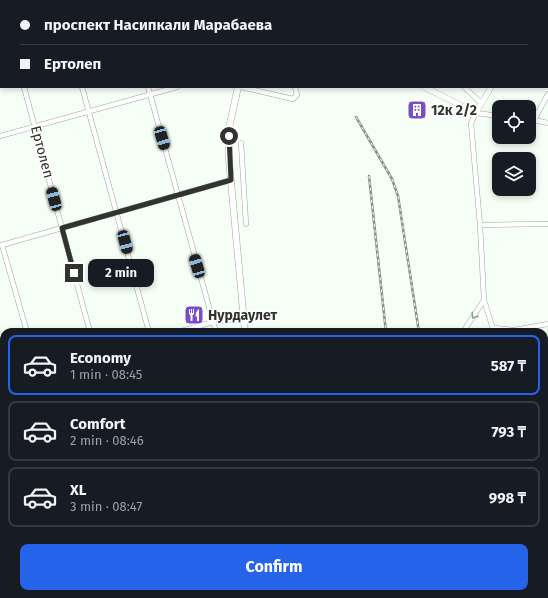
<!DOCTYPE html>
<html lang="en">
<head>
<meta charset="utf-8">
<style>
	body { margin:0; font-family:"Fira Sans",sans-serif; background:#242831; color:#f1f3f6; height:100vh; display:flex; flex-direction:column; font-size:15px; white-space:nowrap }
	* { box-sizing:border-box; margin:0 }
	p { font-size:13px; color:#9ea1a6 }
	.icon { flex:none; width:22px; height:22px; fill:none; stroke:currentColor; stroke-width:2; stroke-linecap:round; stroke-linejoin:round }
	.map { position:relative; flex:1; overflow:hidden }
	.sheet { position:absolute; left:0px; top:328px; width:548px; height:270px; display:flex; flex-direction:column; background:#171b24; border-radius:12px 12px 0 0; box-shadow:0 2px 6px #0003 }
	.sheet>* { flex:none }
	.hud { position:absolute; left:0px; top:0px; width:548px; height:88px; box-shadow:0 2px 6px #0003; display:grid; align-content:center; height:88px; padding:0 20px; background:#171b24 }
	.fabs { position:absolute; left:492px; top:100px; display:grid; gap:8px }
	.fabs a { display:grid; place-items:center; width:44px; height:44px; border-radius:8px; background:#171b24; box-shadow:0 2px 6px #0003; font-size:20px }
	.end { position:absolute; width:18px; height:18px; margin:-9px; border:5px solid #303330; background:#fff; box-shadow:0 0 0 2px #fff }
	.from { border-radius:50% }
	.bubble { position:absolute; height:28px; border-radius:8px; background:#171b24; box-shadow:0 2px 6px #0003; font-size:13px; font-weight:700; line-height:28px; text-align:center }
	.car { position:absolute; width:12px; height:24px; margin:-12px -6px; border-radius:5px; box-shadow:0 0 3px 1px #0007; background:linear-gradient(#222 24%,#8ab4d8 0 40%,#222 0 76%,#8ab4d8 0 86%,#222 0) }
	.hud b { display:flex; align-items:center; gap:14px; height:38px; font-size:15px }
	.hud b+b { border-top:1px solid #363941 }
	.hud i { width:10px; height:10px; background:#f1f3f6 }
	ul { padding:7px 0 0; list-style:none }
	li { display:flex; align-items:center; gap:12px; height:60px; margin:0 8px 6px; padding:0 12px; border:2px solid #363941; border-radius:8px }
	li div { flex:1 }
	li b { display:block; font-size:15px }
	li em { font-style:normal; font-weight:700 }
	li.active { border-color:#2563eb }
	li>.icon { width:36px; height:36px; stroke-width:1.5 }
	.action { display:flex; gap:8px; margin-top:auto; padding:8px 20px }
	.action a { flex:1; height:46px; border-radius:8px; background:#2563eb; color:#fff; font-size:16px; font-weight:700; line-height:46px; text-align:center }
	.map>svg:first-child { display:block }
	.built { fill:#e3f2e4 }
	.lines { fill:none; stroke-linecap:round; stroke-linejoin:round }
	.minor-casing { stroke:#9da59d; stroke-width:5.5 }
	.tertiary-casing { stroke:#9da59d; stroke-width:6 }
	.secondary-casing { stroke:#9da59d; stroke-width:7 }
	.minor { stroke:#fff; stroke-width:4.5 }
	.tertiary { stroke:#fff; stroke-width:5.5 }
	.secondary { stroke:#fff; stroke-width:6 }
	.rail-casing { stroke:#898f89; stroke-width:2.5 }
	.rail { stroke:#fff; stroke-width:1; stroke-dasharray:3; stroke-linecap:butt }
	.oneway { stroke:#989998 }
	.route { stroke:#303330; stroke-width:5 }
	.labels { text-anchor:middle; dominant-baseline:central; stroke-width:3.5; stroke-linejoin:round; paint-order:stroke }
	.poi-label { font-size:14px; font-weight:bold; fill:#303330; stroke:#fff; text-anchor:start }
	.street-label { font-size:14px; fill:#303330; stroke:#fff }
</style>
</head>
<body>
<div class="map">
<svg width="548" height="598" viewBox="0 0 548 598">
	<rect width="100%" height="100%" fill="#f6fff6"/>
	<path class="built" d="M548,333V425L544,426V334Z"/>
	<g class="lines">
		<defs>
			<path id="minor" d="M1,0V1
				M59,0V1
				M123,0L124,1
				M189,0V1
				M370,0L371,1
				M458,0L459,1
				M335,1L336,0
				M24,87L90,332
				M82,87L149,332
				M148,87L216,332
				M241,87L293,99L297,95L295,87
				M464,87L481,103
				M499,116L476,113L471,123L480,225L548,224
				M529,119L534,120L548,94
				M534,120L548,123
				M0,136L177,87
				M241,143L246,224
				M480,225L484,300L494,332
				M494,328L514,330L548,324
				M27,332L2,245L231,180
				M178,332L213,322L244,318
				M465,332V329L484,300
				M527,598V594"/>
			<path id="tertiary" d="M541,1V0
				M424,87L476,113L491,87
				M544,590H548
				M480,598L492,594"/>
			<path id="secondary" d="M263,1V0
				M238,87L229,128V160L245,332
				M386,594V598"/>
		</defs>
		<use href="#minor" class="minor-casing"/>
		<use href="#tertiary" class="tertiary-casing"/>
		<use href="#secondary" class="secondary-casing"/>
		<use href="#minor" class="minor"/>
		<use href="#tertiary" class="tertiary"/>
		<use href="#secondary" class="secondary"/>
		<defs>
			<path id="rail" d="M356,117L392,179L398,196L419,332
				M369,176L386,332
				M0,364L4,373
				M0,477L4,479
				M0,509H4
				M0,530H4
				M0,555H4
				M544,563L548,562
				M205,598L248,594"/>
		</defs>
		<use href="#rail" class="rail-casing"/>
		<use href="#rail" class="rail"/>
	</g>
	<defs><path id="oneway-chevron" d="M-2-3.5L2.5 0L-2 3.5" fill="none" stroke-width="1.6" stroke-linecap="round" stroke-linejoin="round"/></defs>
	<use class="oneway" href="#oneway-chevron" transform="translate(474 316) rotate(124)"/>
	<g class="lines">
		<path class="route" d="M74,273L62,228L231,180L229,136"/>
	</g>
	<defs>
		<symbol id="building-square" viewBox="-11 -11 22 22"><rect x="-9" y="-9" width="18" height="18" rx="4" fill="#794dc5" stroke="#fff"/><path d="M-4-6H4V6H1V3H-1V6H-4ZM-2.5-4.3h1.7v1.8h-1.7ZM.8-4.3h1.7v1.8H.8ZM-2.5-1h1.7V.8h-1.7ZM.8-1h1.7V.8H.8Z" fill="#fff"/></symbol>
		<symbol id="restaurant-square" viewBox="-11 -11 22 22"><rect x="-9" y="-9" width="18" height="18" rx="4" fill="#794dc5" stroke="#fff"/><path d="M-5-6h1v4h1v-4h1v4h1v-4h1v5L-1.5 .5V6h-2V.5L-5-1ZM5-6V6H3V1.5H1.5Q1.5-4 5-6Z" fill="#fff"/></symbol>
	</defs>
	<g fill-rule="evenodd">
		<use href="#building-square" x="406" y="99" width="22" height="22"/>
		<use href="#restaurant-square" x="183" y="304" width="22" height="22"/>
	</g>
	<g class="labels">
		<g class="poi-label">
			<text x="431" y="110">12к 2/2</text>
			<text x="208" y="315">Нурдаулет</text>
		</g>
		<g class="street-label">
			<text transform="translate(42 152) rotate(75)">Ертолеп</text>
		</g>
	</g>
</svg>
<div class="fabs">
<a><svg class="icon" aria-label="locate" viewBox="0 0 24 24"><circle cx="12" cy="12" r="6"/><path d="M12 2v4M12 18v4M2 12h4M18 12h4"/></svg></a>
<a><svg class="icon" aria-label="layers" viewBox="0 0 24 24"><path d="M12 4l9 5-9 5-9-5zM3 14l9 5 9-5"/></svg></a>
</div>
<i class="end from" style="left:229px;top:136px"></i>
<i class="end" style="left:74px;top:273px"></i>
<div class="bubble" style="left:88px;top:259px;width:66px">2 min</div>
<i class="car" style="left:162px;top:138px;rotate:164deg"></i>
<i class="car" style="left:54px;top:199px;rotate:345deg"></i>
<i class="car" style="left:125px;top:242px;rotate:165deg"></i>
<i class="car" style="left:197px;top:266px;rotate:344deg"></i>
<div class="hud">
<b><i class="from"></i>проспект Насипкали Марабаева</b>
<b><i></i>Ертолеп</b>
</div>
<section class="sheet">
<ul>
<li class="active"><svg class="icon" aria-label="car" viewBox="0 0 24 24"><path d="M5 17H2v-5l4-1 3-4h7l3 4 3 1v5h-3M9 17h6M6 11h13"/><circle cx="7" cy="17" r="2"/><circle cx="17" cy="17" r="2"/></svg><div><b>Economy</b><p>1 min · 08:45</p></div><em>587 ₸</em></li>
<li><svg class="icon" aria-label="car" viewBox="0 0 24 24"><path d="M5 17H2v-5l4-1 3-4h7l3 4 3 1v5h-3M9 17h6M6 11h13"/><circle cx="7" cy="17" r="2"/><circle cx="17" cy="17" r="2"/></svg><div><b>Comfort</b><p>2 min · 08:46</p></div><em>793 ₸</em></li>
<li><svg class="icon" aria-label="car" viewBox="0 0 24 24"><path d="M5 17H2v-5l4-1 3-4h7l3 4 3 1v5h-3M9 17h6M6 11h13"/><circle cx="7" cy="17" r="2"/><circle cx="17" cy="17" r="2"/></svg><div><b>XL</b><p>3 min · 08:47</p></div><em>998 ₸</em></li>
</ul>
<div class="action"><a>Confirm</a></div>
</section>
</div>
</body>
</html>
